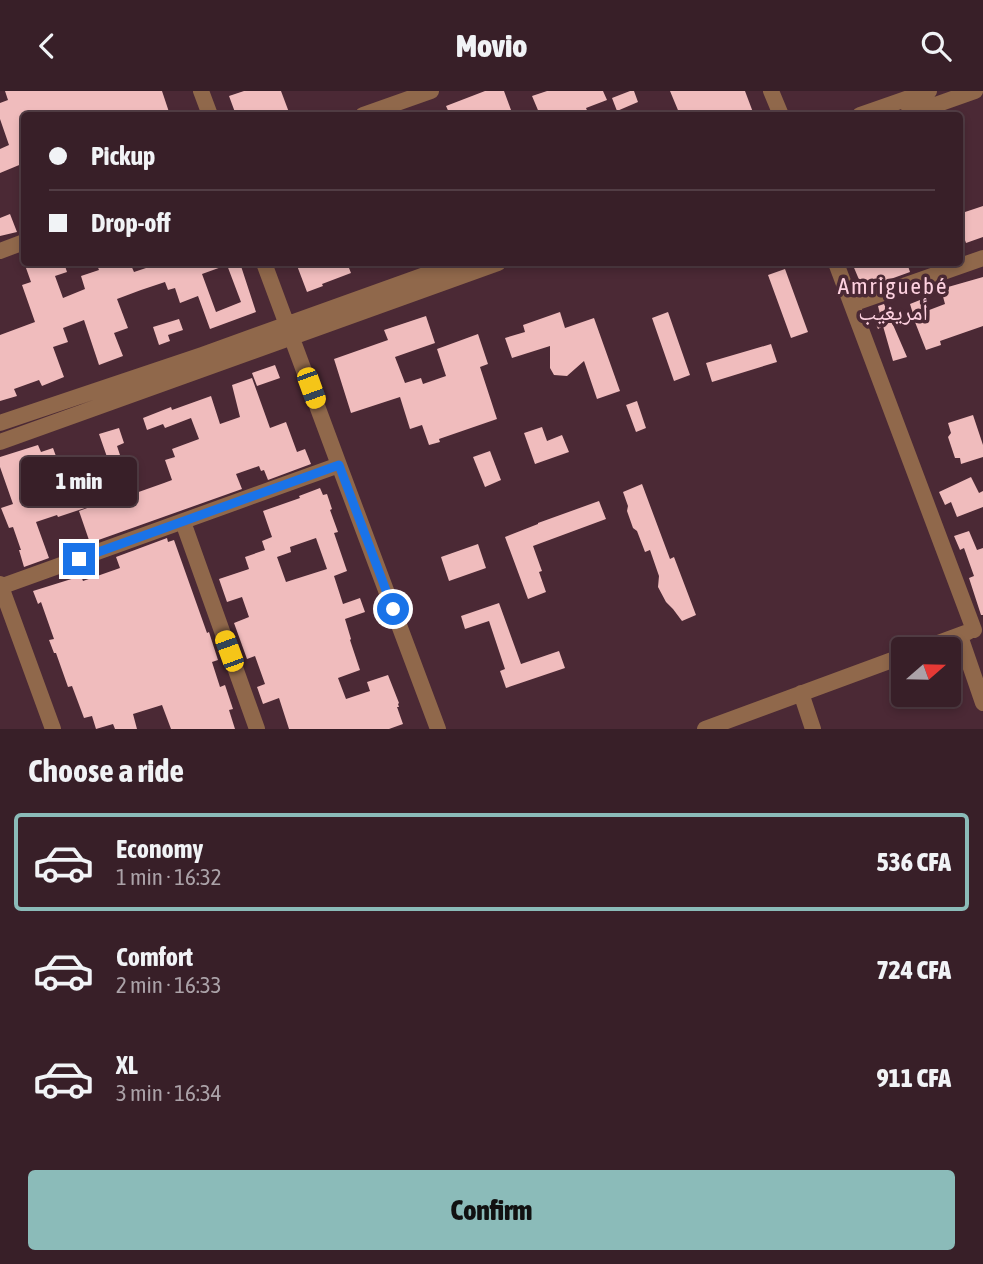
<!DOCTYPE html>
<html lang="en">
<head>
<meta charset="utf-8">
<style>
	body { margin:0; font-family:"Asap Condensed","Noto Naskh Arabic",sans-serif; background:#432c34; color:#f1f3f6; height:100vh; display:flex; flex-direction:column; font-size:26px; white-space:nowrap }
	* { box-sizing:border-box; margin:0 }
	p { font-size:23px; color:#aba2a8 }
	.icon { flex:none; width:38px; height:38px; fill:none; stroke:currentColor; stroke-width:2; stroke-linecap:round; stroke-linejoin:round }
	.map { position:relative; height:638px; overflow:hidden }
	.drawer { display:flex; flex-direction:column; background:#381f28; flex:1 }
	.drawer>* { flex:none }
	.banner { position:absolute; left:21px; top:21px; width:942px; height:154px; border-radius:7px; box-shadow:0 4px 10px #0003,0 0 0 2px #523d45; display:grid; align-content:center; height:154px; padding:0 28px; background:#381f28 }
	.needle { width:46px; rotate:70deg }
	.buttons { position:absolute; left:891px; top:546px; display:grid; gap:14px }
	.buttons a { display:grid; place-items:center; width:70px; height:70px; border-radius:7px; background:#381f28; box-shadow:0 4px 10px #0003,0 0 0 2px #523d45; font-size:35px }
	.end { position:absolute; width:32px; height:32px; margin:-16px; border:9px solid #1a73e8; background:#fff; box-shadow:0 0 0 4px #fff }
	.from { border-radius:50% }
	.bubble { position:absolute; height:49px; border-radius:7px; background:#381f28; box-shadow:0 4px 10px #0003,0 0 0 2px #523d45; font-size:23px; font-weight:800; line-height:49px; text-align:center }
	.car { position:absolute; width:21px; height:42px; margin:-21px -10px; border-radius:9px; box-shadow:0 0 5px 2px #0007; background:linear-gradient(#f5c518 24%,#345 0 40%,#f5c518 0 76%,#345 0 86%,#f5c518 0) }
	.banner b { display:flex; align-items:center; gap:24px; height:66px; font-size:26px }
	.banner b+b { border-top:2px solid #523d45 }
	.banner i { width:18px; height:18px; background:#f1f3f6 }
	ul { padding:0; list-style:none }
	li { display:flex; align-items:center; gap:21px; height:98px; margin:0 14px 10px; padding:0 14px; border:4px solid transparent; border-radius:7px }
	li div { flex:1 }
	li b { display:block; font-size:26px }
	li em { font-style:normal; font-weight:800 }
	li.current { border-color:#8bbbb9 }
	li>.icon { width:63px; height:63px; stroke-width:1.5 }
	h2 { padding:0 28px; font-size:32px; line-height:84px }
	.cta { display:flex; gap:14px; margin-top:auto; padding:14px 28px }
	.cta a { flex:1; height:80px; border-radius:7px; background:#8bbbb9; color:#111; font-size:28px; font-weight:800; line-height:80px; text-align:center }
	header { display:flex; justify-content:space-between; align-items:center; height:91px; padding:0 28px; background:#381f28; font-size:32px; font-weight:800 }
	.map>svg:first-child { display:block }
	.building { fill:#f0bcbd; fill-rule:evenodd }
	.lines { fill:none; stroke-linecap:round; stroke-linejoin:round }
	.minor { stroke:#90684b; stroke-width:16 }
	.route { stroke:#1a73e8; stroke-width:9 }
	.labels { text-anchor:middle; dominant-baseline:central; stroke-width:7; stroke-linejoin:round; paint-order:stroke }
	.quarter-label { font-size:23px; letter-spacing:2px; fill:#fed1e0; stroke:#4b2935 }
</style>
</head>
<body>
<header><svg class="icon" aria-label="back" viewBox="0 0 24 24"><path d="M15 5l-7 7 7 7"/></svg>Movio<svg class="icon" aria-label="search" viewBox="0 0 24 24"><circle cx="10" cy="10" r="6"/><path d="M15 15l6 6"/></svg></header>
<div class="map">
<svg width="983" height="638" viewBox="0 0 983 638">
	<rect width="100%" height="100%" fill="#4b2935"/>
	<path class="building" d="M5,0H162L170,24H24V72L0,82V58L9,54L0,28V12L8,9Z
		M244,0H281L290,24H236L229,5Z
		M485,0H504L511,19L503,22L504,24H483L481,21L471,24H450L446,15Z
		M547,0H603L607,9L586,17L589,24H540L532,5Z
		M630,0H634L638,11L617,20L612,7Z
		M670,0H745L754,24H680Z
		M983,115V146L966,152L959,132V123Z
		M10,123L17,141L0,145V127Z
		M42,172H64L67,181L55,185L63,207L85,198L81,185L99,179L96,172H130L134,181L161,172H240L256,221L210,238L198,205L180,212L175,197L168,199L165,191L141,199L117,208L128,237L114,242L123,265L99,274L84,229L63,237L68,251L53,256L64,286L42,295L39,289L14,298L17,305L0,310V244L35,231L22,194L31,191L26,177ZM227,174L241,211L216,221L202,183Z
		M296,172H347L351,182L322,193L323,195L307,201Z
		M852,172H907L910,181L863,198Z
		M785,178L808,241L791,247L768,184Z
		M983,186V235L940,250L941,254L926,259L913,226H914L910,213L920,209L924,221L945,213L941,198Z
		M884,213L907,266L893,270L883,235L878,238L873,226L880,223L878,215Z
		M560,221L565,237L594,227L620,300L597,308L584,270L567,285L554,284L550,277V255L512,267L505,247L525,241L523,234Z
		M668,221L690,284L674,290L652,227Z
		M426,225L435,252L395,266L405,292L421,287L423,293L446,285L437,258L478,243L488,273L480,276L497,328L439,348L440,351L429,354L422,334L410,338L400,306L351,322L334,268L388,249L384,239Z
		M179,228L183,239L168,244L170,250L159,254L153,236Z
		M771,253L777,271L712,291L706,272Z
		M275,274L280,287L257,295L252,282Z
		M252,287L270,337L286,331L297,361L305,358L311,373L268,389L264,379L261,380L259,375L236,383L242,398L90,452L79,420L109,409L102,390L114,386L99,343L119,337L124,352L117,355L133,403L164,392L172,389L165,369L175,366L172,358L199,348L191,327L165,337L163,333L147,339L143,327L171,316L172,319L211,305L220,333L240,326L232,294Z
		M637,310L646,337L636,341L626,314Z
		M973,324L983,354V366L961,373L960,367H955L948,346L951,342L948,332Z
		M542,336L547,350L562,344L569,361L535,373L524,342Z
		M38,354L41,361L53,357L57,368L49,371L53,384L46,387L55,413L80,404L85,417L58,426L57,424L36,431L49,467L24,476L19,459H21L13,436L9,437L1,417L13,413L0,376V366Z
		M490,360L501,389L485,396L473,366Z
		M971,386L979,402L983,400V416L957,426L951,411L945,414L939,401Z
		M642,393L670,468L674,466L696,524L682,530L673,518L666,511L658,496L659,485L650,459L645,461L637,440L633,437L627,420L628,415L623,401Z
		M320,397L323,404L327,403L332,418L330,419L338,441L334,442L347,480L334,485L343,513L360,507L365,521L345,528L351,548L350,549L360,579L338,587L346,608L370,600L367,591L388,584L399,612L398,613L399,616H397L403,633L389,638H289L279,607L263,613L257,596L265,593L255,565L247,568L234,532L249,526L242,506L227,511L219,488L249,478L245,466L265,459L262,450L272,446L263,420L300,407L299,405ZM316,447L327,478L286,491L277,466L291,461L290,456Z
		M599,410L606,428L533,455L542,480L539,481L546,501L528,508L505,446L538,433V432Z
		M969,440L977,459L983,457V524H981L969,487L974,485L964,457L960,459L954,445Z
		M167,447L168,451L174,449L207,542L209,541L218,569L212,571L220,596L225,594L233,618L229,619L235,638H171L162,614L133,623L137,638H115L113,633L96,638L92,625L84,627L72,595L68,596L56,562H54L49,549L54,548L41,511L38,513L33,500L81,485L83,490L120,477L116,466Z
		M478,453L486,477L449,490L441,466Z
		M499,512L521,573L559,560L565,577L506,597L500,580L505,578L489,530L465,538L461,525Z"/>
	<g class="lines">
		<path class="minor" d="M201,0L210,24
			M771,0L781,24
			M363,24L431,0
			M860,24L929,0
			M907,24L975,0
			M0,160L24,151
			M264,172L339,374L438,638
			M836,172L974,539
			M852,213L983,167
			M0,332L202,264L458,172
			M0,351L498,172
			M183,431L257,638
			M0,493L53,638
			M0,496L339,374
			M960,545L983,612
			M922,558L968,541
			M801,602L813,638
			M705,638L903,565"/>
	</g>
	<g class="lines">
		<path class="route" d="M79,468L339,374L393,518"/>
	</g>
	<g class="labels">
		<g class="quarter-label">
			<text x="893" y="195">Amriguebé<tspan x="893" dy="26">أمريغيب</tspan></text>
		</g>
	</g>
</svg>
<div class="buttons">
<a><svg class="needle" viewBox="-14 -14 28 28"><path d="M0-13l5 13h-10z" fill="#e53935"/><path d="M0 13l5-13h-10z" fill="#aba2a8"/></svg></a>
</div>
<i class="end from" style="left:393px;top:518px"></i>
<i class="end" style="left:79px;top:468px"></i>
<div class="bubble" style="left:21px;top:366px;width:116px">1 min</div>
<i class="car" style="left:311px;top:297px;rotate:160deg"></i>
<i class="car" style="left:229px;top:560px;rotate:340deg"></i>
<div class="banner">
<b><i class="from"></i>Pickup</b>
<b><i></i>Drop-off</b>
</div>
</div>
<section class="drawer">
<h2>Choose a ride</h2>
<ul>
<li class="current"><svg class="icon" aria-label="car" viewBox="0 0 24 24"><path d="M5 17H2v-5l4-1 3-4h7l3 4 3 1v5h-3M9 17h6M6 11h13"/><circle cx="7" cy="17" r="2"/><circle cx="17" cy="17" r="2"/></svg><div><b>Economy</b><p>1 min · 16:32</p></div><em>536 CFA</em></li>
<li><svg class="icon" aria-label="car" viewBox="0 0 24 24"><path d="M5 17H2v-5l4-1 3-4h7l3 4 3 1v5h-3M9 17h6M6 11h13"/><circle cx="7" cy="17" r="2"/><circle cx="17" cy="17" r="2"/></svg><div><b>Comfort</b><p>2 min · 16:33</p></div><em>724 CFA</em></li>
<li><svg class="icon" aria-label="car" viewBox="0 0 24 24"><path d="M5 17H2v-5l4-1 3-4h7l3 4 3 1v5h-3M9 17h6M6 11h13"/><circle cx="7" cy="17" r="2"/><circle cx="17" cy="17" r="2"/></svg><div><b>XL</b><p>3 min · 16:34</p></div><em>911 CFA</em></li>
</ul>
<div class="cta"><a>Confirm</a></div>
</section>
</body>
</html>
